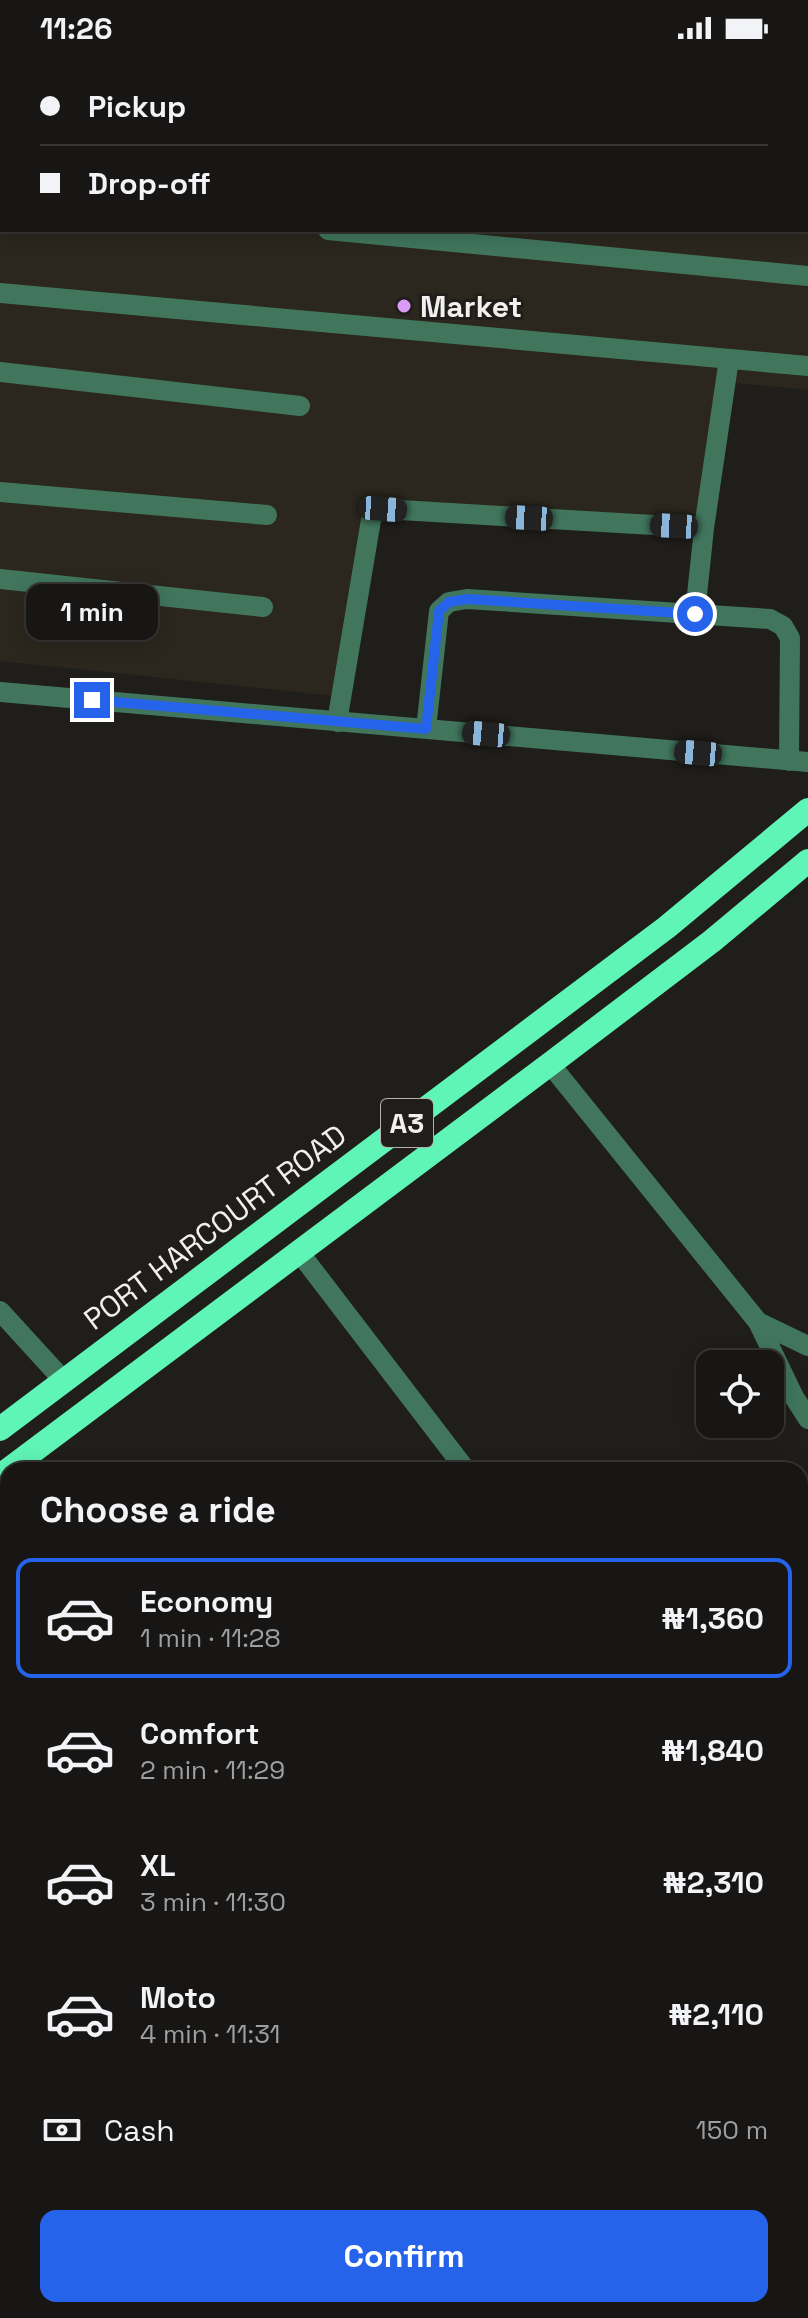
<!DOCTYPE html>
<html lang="en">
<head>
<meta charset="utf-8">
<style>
	body { margin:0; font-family:"Space Grotesk",sans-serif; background:#242322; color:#f1f3f6; height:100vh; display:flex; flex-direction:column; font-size:30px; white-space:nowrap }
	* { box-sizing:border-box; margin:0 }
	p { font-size:26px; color:#9e9fa0 }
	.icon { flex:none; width:44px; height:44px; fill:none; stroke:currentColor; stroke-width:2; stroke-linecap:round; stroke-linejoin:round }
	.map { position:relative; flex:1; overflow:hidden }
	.side { position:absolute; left:0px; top:1406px; width:808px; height:856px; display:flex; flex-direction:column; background:#171614; border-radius:24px 24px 0 0; box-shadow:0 4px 20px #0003,0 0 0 2px #363534 }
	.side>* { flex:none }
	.hud { position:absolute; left:0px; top:0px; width:808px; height:176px; box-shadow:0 4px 20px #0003,0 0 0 2px #363534; display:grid; align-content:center; height:176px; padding:0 40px; background:#171614 }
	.fabs { position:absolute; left:696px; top:1294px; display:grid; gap:16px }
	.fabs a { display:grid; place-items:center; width:88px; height:88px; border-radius:16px; background:#171614; box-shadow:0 4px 20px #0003,0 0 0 2px #363534; font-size:40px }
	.end { position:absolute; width:36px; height:36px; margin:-18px; border:10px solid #2563eb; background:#fff; box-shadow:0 0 0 4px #fff }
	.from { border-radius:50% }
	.bubble { position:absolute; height:56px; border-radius:16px; background:#171614; box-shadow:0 4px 20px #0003,0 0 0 2px #363534; font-size:26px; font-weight:700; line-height:56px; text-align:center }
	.car { position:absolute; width:24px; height:48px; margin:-24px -12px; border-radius:10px; box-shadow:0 0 6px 2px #0007; background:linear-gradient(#222 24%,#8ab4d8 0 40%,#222 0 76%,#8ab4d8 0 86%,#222 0) }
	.hud b { display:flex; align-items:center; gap:28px; height:76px; font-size:30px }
	.hud b+b { border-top:2px solid #363534 }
	.hud i { width:20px; height:20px; background:#f1f3f6 }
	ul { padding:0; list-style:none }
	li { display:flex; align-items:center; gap:24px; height:120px; margin:0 16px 12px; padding:0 24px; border:4px solid transparent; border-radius:16px }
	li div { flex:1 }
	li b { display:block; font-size:30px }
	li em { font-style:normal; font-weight:700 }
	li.current { border-color:#2563eb }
	li>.icon { width:72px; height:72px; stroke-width:1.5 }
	h2 { padding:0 40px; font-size:36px; line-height:96px }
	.pay { display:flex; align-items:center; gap:20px; height:88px; padding:0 40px; font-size:30px }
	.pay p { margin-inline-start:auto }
	.button { display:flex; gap:16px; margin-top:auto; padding:16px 40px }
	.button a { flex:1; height:92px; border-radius:16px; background:#2563eb; color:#fff; font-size:32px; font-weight:700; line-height:92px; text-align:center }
	.status { display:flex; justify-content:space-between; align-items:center; height:56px; padding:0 40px; background:#171614; direction:ltr }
	.status svg { height:22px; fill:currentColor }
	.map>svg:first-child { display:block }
	.built { fill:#2b271e }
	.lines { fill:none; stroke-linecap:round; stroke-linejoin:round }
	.minor { stroke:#41765d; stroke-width:20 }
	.highway { stroke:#5ff5b6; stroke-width:24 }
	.route { stroke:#2563eb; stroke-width:10 }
	.poi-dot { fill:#db9af6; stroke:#1f1e1a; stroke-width:3 }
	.labels { text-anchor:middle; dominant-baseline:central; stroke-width:6; stroke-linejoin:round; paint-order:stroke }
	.shield { fill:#1f1e1a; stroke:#b2b1ae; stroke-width:2 }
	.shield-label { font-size:28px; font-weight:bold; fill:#f1f0ee }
	.poi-label { font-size:30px; font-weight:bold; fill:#f1f0ee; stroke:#1f1e1a; text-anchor:start }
	.street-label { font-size:30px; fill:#f1f0ee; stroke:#1f1e1a }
</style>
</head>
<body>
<div class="status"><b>11:26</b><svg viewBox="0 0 49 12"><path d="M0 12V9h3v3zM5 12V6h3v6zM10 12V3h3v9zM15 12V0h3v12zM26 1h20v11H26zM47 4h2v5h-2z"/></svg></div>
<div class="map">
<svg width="808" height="2262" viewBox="0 0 808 2262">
	<rect width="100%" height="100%" fill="#1f1e1a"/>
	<path class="built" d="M0,0L659,2H2V174H806V97H808V334L724,326L697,471L377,448L334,640L0,605Z"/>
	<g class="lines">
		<path class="minor" d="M0,7H2
			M806,144H808
			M0,149H2
			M328,174L808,220
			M0,237L808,310
			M0,316L300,350
			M0,436L267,459
			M0,523L263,551
			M695,558L704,472L729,303
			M0,636L808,706
			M337,666L371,464L376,455L383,453L704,472
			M426,673L439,555L449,546L467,543L770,563L783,570L790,582L789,705
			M550,1008L758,1266L794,1341L808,1363
			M299,1196L466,1414
			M0,1255L64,1325
			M758,1266L808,1290
			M0,1459L8,1471
			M800,1907L808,1923
			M0,1953L8,1971
			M800,2129L808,2120
			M126,2254L129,2262
			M388,2254L392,2262
			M750,2262L752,2254"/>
		<path class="highway" d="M0,1373L667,871L808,754
			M8,1414L550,1008L712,885L808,805"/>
	</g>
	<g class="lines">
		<path class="route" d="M92,644L426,673L439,555L449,546L467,543L695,558"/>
	</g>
	<circle class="poi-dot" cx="404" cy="250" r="8"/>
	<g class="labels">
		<rect class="shield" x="381" y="1043" width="52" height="48" rx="6"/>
		<g class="shield-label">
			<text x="407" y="1067">A3</text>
		</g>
		<g class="poi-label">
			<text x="420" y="250">Market</text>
		</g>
		<g class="street-label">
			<text transform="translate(215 1171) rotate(-37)">PORT HARCOURT ROAD</text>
		</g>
	</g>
</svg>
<div class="fabs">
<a><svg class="icon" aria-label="locate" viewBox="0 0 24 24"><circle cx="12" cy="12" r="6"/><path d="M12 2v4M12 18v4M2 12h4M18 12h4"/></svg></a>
</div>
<i class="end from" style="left:695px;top:558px"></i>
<i class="end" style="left:92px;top:644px"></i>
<div class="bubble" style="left:26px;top:528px;width:132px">1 min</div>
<i class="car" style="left:383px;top:453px;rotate:94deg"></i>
<i class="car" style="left:529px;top:462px;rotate:273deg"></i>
<i class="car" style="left:674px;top:470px;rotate:273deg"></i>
<i class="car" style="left:486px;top:678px;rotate:275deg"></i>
<i class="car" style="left:698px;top:697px;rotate:275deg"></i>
<div class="hud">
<b><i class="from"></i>Pickup</b>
<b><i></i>Drop-off</b>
</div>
<section class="side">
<h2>Choose a ride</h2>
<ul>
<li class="current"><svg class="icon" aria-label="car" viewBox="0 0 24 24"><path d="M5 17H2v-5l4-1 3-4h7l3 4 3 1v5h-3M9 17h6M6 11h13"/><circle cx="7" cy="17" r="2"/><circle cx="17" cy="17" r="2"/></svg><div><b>Economy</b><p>1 min · 11:28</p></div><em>₦1,360</em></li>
<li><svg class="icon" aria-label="car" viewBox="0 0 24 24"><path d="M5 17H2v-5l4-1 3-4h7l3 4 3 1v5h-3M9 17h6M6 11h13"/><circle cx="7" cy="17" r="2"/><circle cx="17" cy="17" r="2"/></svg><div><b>Comfort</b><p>2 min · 11:29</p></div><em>₦1,840</em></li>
<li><svg class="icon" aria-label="car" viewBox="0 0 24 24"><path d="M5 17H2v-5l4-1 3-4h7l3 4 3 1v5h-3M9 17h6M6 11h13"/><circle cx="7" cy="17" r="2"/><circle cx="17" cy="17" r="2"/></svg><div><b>XL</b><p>3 min · 11:30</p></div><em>₦2,310</em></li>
<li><svg class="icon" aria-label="car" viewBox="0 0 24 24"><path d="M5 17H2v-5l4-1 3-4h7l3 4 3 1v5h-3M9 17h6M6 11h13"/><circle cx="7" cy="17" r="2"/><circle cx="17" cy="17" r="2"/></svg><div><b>Moto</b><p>4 min · 11:31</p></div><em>₦2,110</em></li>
</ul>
<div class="pay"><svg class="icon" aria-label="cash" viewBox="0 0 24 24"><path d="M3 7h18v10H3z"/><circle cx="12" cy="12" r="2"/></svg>Cash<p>150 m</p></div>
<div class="button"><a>Confirm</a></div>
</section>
</div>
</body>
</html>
